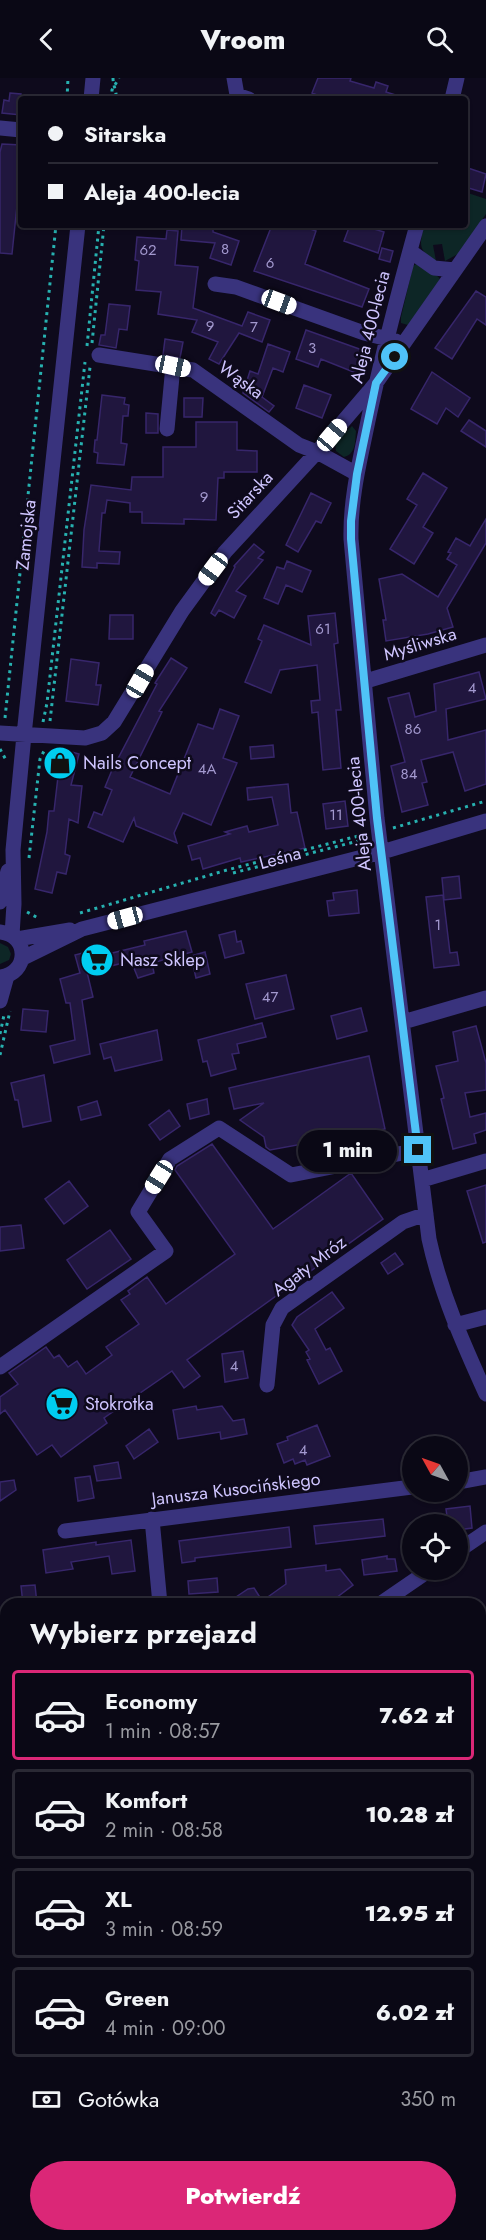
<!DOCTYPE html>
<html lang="pl">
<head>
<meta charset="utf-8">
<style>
	body { margin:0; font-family:Jost,sans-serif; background:#181622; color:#f1f3f6; height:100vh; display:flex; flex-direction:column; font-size:22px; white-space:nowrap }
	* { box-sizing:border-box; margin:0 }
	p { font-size:20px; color:#999aa0 }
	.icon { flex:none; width:33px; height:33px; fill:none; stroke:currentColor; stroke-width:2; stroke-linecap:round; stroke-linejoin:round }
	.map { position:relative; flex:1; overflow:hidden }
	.side { position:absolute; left:0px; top:1520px; width:486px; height:644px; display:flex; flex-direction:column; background:#0a0815; border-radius:18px 18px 0 0; box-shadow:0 2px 4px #0004,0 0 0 2px #2a2934 }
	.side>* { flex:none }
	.guide { position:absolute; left:18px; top:18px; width:450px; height:132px; border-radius:6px; box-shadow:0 2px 4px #0004,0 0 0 2px #2a2934; display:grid; align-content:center; height:132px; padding:0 30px; background:#0a0815 }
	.needle { width:39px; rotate:310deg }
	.controls { position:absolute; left:402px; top:1358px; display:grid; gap:12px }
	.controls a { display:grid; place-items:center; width:66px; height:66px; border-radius:50%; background:#0a0815; box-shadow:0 2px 4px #0004,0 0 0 2px #2a2934; font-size:30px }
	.end { position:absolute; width:27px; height:27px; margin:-14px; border:8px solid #4fc3f7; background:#111; box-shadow:0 0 0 3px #111 }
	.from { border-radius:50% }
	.bubble { position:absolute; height:42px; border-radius:21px; background:#0a0815; box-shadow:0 2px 4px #0004,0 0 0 2px #2a2934; font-size:20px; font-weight:800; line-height:42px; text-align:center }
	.car { position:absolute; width:18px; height:36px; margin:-18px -9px; border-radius:8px; box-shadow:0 0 4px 2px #0007; background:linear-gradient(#fff 24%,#345 0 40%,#fff 0 76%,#345 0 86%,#fff 0) }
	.guide b { display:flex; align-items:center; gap:21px; height:57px; font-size:22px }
	.guide b+b { border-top:2px solid #2a2934 }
	.guide i { width:15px; height:15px; background:#f1f3f6 }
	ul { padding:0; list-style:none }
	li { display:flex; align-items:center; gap:18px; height:90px; margin:0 12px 9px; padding:0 18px; border:3px solid #2a2934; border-radius:6px }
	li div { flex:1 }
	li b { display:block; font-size:22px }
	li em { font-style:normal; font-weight:800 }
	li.on { border-color:#db2777 }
	li>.icon { width:54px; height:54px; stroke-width:1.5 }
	h2 { padding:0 30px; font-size:27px; line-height:72px }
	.pay { display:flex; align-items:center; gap:15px; height:66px; padding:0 30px; font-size:22px }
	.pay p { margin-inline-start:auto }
	.action { display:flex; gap:12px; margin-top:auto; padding:12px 30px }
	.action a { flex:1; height:69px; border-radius:36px; background:#db2777; color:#fff; font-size:24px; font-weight:800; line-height:69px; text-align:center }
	header { display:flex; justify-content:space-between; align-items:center; height:78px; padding:0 30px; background:#0a0815; font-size:27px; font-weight:800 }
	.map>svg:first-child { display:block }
	.green { fill:#0d2626 }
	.building { fill:#20163e; stroke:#37266b; stroke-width:1.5 }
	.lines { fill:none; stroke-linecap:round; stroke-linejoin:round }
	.path { stroke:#27b1b0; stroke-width:3; stroke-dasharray:3 4.5; stroke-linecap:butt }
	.minor { stroke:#39337d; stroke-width:15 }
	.route { stroke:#4fc3f7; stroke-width:8 }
	.labels { text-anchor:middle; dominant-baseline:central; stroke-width:5; stroke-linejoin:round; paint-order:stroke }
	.number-label { font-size:15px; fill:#a399cf }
	.street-label { font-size:18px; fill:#cfc5ff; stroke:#0e0a1c }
	.poi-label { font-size:18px; fill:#cfc5ff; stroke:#0e0a1c; text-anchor:start }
</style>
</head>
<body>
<header><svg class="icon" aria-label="back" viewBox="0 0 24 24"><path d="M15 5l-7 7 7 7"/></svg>Vroom<svg class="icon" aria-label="search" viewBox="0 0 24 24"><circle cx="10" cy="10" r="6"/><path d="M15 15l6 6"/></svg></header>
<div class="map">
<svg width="486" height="2162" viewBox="0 0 486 2162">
	<rect width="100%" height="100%" fill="#0e0a1c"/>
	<path class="green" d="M465,114L486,121V136L458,176L445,183L442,166L433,167L436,183C417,172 420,166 424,147H465Z
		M416,186C423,191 436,195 440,201L408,247L401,245V239L413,188Z
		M352,348L356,353C355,364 356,376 344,379L336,373L335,365Z
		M0,865L8,869L11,876L9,882L0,886Z
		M6,1808V1857L0,1849V1813Z"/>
	<path class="building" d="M318,0H351L350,3L374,10L376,4L388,8L386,14L399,18V21H321L322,19L312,15Z
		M10,15L21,16V37L2,35L4,22L9,23Z
		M2,66L21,67V89L12,176L0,175V74Z
		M465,89L486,96L482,114L465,109Z
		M182,147H213V154L239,163L231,187L210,180L215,165L181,162Z
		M272,147H299L316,153L305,186L369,211L362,229L254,193Z
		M350,147H375L374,151L384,154L378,175L344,163Z
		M167,152L178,153L175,187L198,189L193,230L242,248L248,234L270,242L262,264L239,255L219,286L209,281L218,264L192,254L197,242L158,236L161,214L136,212L139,183L135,182L137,159L166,161Z
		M382,170L393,173L390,184L379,181Z
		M476,213L486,219V247L477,241L452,281L435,270Z
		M109,226L130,228L127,252L119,251L116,270L99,267L101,257H105Z
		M306,252L365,273L356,295L321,281L318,289L296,281Z
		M165,261L183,264L180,280L163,277Z
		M268,266L290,274L283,294L273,290L262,319L274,328L269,334L243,315L250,293L258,296Z
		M432,294L470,320L458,339L446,330L437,346L411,331Z
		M304,307L331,317L322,340L296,330Z
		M102,317L125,320L124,326L129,327L128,338H123L121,365L127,366L124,387L97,385L98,375L94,374L95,362H97Z
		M184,320H203L202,339H184Z
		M146,335L158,336V355H146Z
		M469,342L486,353V369L461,353Z
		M196,344H237V372L257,373V394H224V400H218L216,442L184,441V446L142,445V434H130V425L107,422L105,435H102L99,473L120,474L119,486L97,485V490L82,489L84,452L91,407L131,412L132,399H163V369H196Z
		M423,395L447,410L423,449L433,455L414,486L390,471L417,427L407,421Z
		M311,415L331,425L321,445L316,443L298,474L286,467Z
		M486,441V465L447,530L453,549L428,556L386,563L383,542H386L379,501L402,496L438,519L457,487L447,481L451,475L448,474L456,460L470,468Z
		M254,466L264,474L258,480L263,482L236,513L246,518L234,540L219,532L215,538L211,535L235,489L234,488Z
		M287,483L311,493L302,514L286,507L278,526L264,520L277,489L284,491Z
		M335,535L338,565L334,566L341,632H336L341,690L323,692L318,634L312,635L311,623L320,622L317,587L280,592L271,615L245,604L262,563L258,561L264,547L311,567L308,538Z
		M110,537H133V561H109Z
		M171,580L187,590L159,633L162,634L130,699L170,716L198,646L213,651L220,631L239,638L223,680L237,685L211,747L183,735L174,755L177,765L136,748L134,740L123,764L88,749L94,734L102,737L112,712L105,709L112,692L157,606L155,605Z
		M71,581L99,585L96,607H101L98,627L66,623Z
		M479,594L486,621L446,631L448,662L486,652V706L465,713L453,674L421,682L427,704L422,705L428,727L402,734L391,688L405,684L388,620L409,615L415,639L436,633L434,606Z
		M273,667L274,679L251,681L250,669Z
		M61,671L79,676L71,707L82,708L78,745L69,741L65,776L70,778L66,796L57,794L52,815L35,811L47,754L49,733H54L59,690H57Z
		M288,706L291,735L297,734L305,770L241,784L240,780L203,791L200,780L192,782L188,768L230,756L225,754L247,748L249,754L278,747L272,719L248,722L247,710Z
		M345,723L348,748L326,751L323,726Z
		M459,798L461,820L444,822L442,800Z
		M357,812L359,835L329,838L327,823L334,822L333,815Z
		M443,817L450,875L457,874L459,887L434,890L426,819Z
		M186,853L192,874L152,885L154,895L138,900L131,883L87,894L93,919L82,922L90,976L54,985L50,968L75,962L70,925H66L60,901L80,895L75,877L106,869L108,876L145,867L144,863Z
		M235,853L237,864L241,863L244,875L225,880L219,857Z
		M205,874L210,896L196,900L191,878Z
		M286,897L294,931L255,941L246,906Z
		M361,930L367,953L337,961L331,938Z
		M23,931L48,933L46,954L21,952Z
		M262,945L266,959L237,966L239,975L232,976L236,991L211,998L207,983L203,984L198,962Z
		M476,948L486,985V1012L465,1015L470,1039L486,1035V1052L474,1056L476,1065L453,1071L441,1021L444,1020L436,988L458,983L453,954Z
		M157,952L162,982L115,993L111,979L104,981L100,966Z
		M369,978L385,1051L270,1072L266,1069L264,1059L240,1042L264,1025L234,1031L229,1010Z
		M44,997L51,1043L23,1049L18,1022H15L11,1005Z
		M207,1021L209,1036L190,1041L187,1026Z
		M97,1023L101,1037L81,1042L78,1029Z
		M169,1032L180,1048L160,1062L149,1047Z
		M212,1066L273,1151L351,1095L383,1141L187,1282L200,1298L184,1310L172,1293L104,1340L107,1345L61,1379L52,1367L37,1377L5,1332L0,1336V1319L18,1306L9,1295L46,1269L54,1280L59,1277L68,1289L77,1283L86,1296L112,1277L106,1269L139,1246L121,1222L130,1216L128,1213L147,1199L166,1226L235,1176L175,1092L177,1088Z
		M69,1103L88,1128L64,1146L45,1121Z
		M486,1107V1164L483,1165L467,1113Z
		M21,1147L24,1170L0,1173V1149Z
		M110,1152L131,1181L87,1211L67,1182Z
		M395,1175L403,1186L388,1196L381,1185Z
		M332,1214L344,1230L315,1251L326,1272L330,1270L342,1293L319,1306L307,1282L310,1281L306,1274L309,1272L292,1247L297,1239Z
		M243,1273L248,1300L225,1304L222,1276Z
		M196,1328L197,1332L222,1328L233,1343L244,1341L247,1356L221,1361L220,1354L178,1361L173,1332Z
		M317,1347L330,1378L307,1387L305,1382L295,1386L293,1381L284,1385L277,1366L288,1362L287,1359Z
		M149,1351L158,1364L134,1381L126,1368Z
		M118,1384L121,1400L97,1403L94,1388Z
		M90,1398L94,1420L78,1423L75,1400Z
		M14,1402L16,1412L0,1423V1404Z
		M470,1428L472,1450L458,1452V1446H448L446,1431Z
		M383,1441L385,1458L316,1466L314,1448Z
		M289,1449L291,1469L195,1480V1483L182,1485L179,1463Z
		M131,1462L135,1493L112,1496L109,1478L71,1484L73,1491L46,1495L43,1472L96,1464V1467Z
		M387,1478V1481H395L397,1493L364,1497L362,1482Z
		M326,1487V1493L340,1491L353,1507L328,1526H258L286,1506L285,1492Z
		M217,1500L218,1514L189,1516L188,1503Z
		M35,1507L37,1526H23L21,1508Z
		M254,1510L261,1521L227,1525L248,1511Z"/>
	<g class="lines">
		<path class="path" d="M113,0C113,8 117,13 116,21
			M67,21L68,0
			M112,21V12L119,0
			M92,265L104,147
			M87,268L99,147
			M5,640L56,147
			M50,643L90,289
			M43,644L47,625L85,284
			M0,671L6,682
			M393,750L486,723
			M29,780L40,681L45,671
			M233,795L366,761
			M27,834L40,841
			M80,835L227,792L366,756
			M0,956L4,937
			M0,977L10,933
			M0,1558H6"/>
		<path class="minor" d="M234,0L237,17L249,21
			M91,21L93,0
			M452,21L457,0
			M0,50L21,52
			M417,147C399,212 382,277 368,343C360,382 350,421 351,461L377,740L429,1161C441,1216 463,1265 486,1316
			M410,173L434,190L455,192
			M215,206L236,209L364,255L396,263
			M99,277L193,292L299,367L317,374L357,396
			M167,351L173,288
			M366,603L486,567
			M0,655L85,660L102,655L114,644L182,533L225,474L317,374L376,305L486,148
			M0,824L8,793
			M0,854C30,857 29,896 0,899
			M12,857L14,826L13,772L24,657L78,147
			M17,861L70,852
			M23,880L82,851L382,774L486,743
			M0,923L7,898
			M403,944L486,920
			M422,1102L486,1083
			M455,1247L486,1239
			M0,1289L166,1173L138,1134L170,1081L219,1050L291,1097L418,1072
			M267,1307L273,1247L282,1230L403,1144L426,1136
			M458,1404L486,1399
			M152,1441L160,1526
			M65,1453L412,1409
			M458,1473L486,1454
			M380,1526L431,1491
			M0,1675L6,1682
			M480,1702L486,1698
			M0,1779L6,1775
			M480,1913L486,1909
			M480,2134L486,2130
			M0,2137L6,2132
			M323,2157L326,2162
			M233,2162L240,2157
			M437,2162L445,2157"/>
	</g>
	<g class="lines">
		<path class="route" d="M395,279L376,305L357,396L351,443V461L377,740L418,1072"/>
	</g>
	<defs>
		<symbol id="shop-disc" viewBox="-11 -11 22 22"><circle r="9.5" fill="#00cdf0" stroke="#0e0a1c"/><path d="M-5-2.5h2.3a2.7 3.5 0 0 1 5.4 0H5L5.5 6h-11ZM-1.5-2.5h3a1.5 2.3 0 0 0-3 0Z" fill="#111"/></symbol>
		<symbol id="supermarket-disc" viewBox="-11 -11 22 22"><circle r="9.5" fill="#00cdf0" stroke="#0e0a1c"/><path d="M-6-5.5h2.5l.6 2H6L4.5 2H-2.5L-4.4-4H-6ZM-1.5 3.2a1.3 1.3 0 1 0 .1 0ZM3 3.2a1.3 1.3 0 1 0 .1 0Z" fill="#111"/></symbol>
	</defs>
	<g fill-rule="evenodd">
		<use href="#shop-disc" x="41" y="666" width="38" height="38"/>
		<use href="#supermarket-disc" x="78" y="863" width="38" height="38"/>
		<use href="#supermarket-disc" x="43" y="1307" width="38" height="38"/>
	</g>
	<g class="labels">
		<g class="number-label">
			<text x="225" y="171">8</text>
			<text x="148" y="172">62</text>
			<text x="270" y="185">6</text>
			<text x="210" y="248">9</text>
			<text x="254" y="249">7</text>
			<text x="312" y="270">3</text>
			<text x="204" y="419">9</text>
			<text x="323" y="551">61</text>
			<text x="472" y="610">4</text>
			<text x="413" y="651">86</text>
			<text x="207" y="691">4A</text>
			<text x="409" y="696">84</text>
			<text x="336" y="737">11</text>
			<text x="438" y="847">1</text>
			<text x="270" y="919">47</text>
			<text x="234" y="1288">4</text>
			<text x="303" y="1372">4</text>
		</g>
		<g class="street-label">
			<text transform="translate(370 249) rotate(-76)">Aleja 400-lecia</text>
			<text transform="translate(241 302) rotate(36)">Wąska</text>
			<text transform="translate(250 417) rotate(-47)">Sitarska</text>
			<text transform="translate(26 457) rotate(-84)">Zamojska</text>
			<text transform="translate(420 566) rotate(-17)">Myśliwska</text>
			<text transform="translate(359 736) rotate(-96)">Aleja 400-lecia</text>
			<text transform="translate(280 780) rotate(-15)">Leśna</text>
			<text transform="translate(309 1188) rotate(-37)">Agaty Mróz</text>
			<text transform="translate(236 1411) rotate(-7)">Janusza Kusocińskiego</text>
		</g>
		<g class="poi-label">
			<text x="83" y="685">Nails Concept</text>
			<text x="120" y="882">Nasz Sklep</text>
			<text x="85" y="1326">Stokrotka</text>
		</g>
	</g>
</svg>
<div class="controls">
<a><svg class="needle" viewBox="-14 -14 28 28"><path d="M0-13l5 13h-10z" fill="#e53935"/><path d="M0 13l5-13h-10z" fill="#999aa0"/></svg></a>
<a><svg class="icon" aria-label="locate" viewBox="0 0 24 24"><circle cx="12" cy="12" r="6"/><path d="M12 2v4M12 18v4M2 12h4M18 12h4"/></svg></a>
</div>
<i class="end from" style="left:395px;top:279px"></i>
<i class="end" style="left:418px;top:1072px"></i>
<div class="bubble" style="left:298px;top:1052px;width:99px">1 min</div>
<i class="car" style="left:279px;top:224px;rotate:110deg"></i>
<i class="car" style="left:173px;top:288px;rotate:102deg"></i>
<i class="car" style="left:332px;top:357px;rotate:40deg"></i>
<i class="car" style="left:213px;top:491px;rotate:217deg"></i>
<i class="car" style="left:140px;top:603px;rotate:30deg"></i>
<i class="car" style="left:125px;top:840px;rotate:255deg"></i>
<i class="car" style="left:159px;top:1099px;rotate:212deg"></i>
<div class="guide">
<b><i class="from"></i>Sitarska</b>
<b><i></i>Aleja 400-lecia</b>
</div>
<section class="side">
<h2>Wybierz przejazd</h2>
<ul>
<li class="on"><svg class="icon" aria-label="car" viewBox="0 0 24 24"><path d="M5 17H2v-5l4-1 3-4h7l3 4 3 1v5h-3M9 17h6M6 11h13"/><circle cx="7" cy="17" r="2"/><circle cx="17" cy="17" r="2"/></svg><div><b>Economy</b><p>1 min · 08:57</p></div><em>7.62 zł</em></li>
<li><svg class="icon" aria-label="car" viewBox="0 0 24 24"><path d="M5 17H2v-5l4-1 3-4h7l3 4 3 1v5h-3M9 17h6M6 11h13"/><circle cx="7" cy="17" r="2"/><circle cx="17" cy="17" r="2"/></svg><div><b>Komfort</b><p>2 min · 08:58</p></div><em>10.28 zł</em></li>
<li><svg class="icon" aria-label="car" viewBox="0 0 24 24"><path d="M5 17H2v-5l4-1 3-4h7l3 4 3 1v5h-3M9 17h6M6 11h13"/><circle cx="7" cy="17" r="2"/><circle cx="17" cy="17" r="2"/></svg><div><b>XL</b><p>3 min · 08:59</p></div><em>12.95 zł</em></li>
<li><svg class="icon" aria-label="car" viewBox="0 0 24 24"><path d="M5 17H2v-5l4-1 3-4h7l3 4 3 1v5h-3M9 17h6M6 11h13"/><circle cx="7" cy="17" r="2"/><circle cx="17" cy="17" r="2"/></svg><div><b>Green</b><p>4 min · 09:00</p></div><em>6.02 zł</em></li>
</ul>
<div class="pay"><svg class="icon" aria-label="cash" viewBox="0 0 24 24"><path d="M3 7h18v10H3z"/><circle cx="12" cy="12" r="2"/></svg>Gotówka<p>350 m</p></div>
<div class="action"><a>Potwierdź</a></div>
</section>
</div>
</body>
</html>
